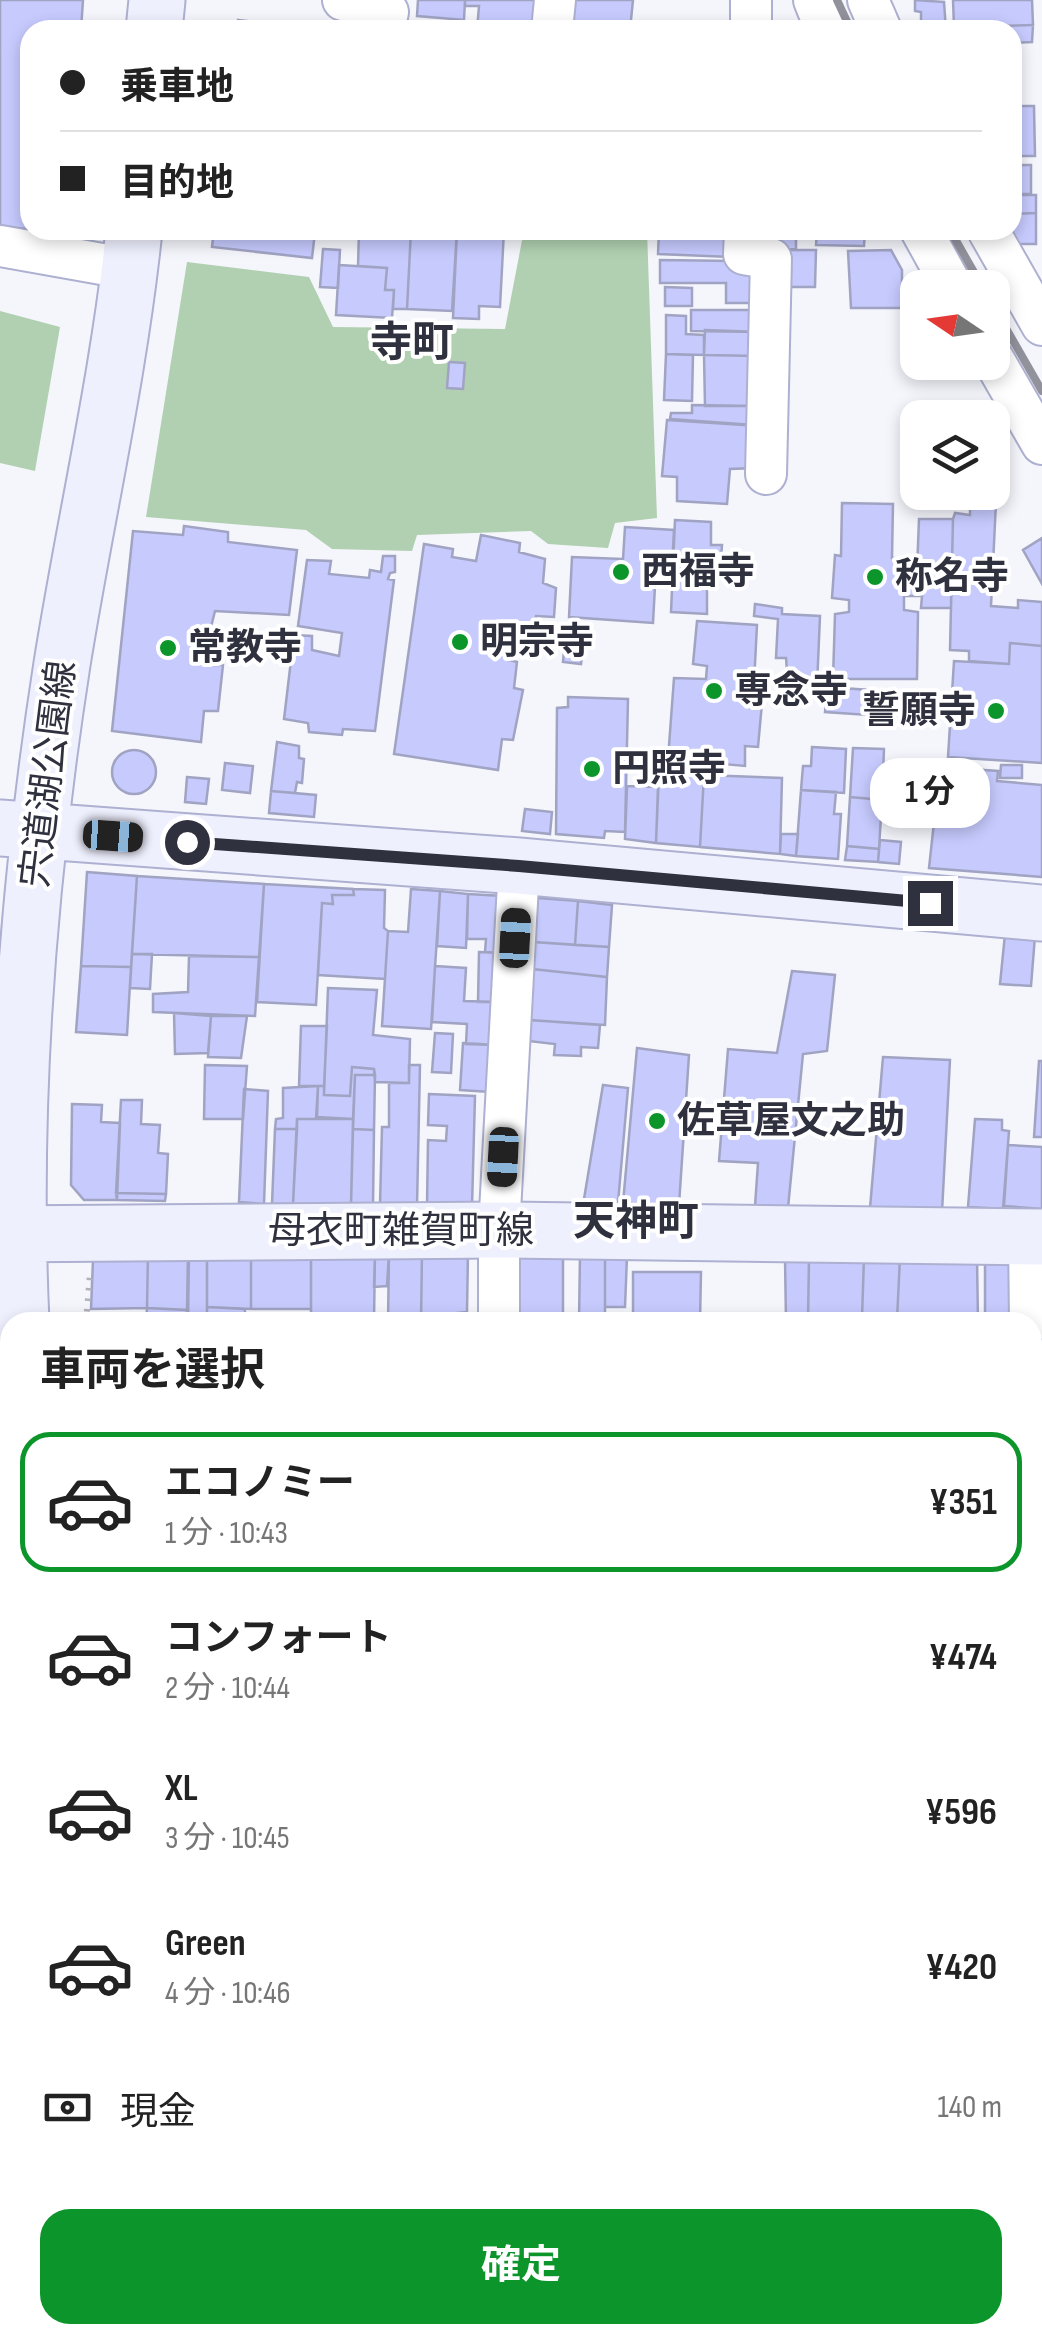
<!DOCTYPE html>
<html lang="ja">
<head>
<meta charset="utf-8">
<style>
	body { margin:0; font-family:"Sofia Sans Condensed","Noto Sans JP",sans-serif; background:#f6f6f6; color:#222; height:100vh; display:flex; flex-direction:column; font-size:38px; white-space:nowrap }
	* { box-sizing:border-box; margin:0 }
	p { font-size:32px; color:#767676 }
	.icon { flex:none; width:55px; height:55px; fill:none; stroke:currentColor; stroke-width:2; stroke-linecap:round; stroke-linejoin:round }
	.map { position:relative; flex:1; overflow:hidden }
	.panel { position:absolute; left:0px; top:1312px; width:1042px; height:1032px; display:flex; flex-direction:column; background:#fff; border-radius:30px 30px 0 0; box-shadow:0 5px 15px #0003 }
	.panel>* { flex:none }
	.guide { position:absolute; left:20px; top:20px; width:1002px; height:220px; border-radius:30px; box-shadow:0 5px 15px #0003; display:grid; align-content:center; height:220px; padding:0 40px; background:#fff }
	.needle { width:65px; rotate:283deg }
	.tools { position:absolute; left:900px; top:270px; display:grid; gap:20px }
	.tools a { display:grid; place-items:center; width:110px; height:110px; border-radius:20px; background:#fff; box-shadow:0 5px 15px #0003; font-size:50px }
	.end { position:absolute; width:45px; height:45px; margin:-22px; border:12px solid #30313e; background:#fff; box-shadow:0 0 0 5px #fff }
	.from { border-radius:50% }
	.bubble { position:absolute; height:70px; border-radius:30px; background:#fff; box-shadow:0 5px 15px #0003; font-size:32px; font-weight:700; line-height:70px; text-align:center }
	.car { position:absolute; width:30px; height:60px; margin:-30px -15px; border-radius:12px; box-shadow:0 0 8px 2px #0007; background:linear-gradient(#222 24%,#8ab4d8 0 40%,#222 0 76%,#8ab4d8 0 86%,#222 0) }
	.guide b { display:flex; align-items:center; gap:35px; height:95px; font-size:38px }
	.guide b+b { border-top:2px solid #e0e0e0 }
	.guide i { width:25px; height:25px; background:#222 }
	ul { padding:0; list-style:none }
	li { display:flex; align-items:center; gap:30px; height:140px; margin:0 20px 15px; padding:0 20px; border:5px solid transparent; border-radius:30px }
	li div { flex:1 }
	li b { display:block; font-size:38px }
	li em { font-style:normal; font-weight:700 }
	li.selected { border-color:#0c952a }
	li>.icon { width:90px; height:90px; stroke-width:1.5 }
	h2 { padding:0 40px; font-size:45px; line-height:120px }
	.pay { display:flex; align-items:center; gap:25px; height:110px; padding:0 40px; font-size:38px }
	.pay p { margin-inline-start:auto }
	.primary-button { display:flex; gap:20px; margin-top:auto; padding:20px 40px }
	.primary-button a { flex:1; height:115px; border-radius:30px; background:#0c952a; color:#fff; font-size:40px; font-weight:700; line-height:115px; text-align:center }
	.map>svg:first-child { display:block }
	.green { fill:#b1d0b1 }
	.building { fill:#c6cafd; stroke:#a1a3c3; stroke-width:2.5 }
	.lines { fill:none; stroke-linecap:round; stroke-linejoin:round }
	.lane-casing { stroke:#adb0d0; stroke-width:24 }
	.street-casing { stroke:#adb0d0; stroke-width:44 }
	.secondary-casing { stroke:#adb0d0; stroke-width:59 }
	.path { stroke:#b1b2ba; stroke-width:6; stroke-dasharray:2.5 8; stroke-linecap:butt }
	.lane { stroke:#fff; stroke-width:20 }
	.street { stroke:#fff; stroke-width:40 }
	.secondary { stroke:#eff0fe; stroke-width:55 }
	.rail { stroke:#91929c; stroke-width:8 }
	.route { stroke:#30313e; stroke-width:12 }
	.poi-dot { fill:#0c952a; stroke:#fff; stroke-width:4 }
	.labels { text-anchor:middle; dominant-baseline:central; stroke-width:8; stroke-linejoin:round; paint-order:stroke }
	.poi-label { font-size:38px; font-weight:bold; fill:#30313e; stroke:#fff; text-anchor:start }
	.street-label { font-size:38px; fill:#30313e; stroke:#fff }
	.quarter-label { font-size:42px; font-weight:bold; fill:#30313e; stroke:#fff }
</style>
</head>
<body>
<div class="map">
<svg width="1042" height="2343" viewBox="0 0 1042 2343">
	<rect width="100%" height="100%" fill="#f5f6fc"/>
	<path class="green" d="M524,230H647L657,518L615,523L608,548L548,544L531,531L417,535L412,551L332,549L306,530L146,517L187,262L309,277L333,327L505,329Z
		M0,311L60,327L35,471L0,463Z"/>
	<path class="building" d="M0,0H83L81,30H30V229L0,227Z
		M418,0H465L464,20L417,16Z
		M465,0H543L541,30H477L479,6H465Z
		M561,0H633L630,30H558Z
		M915,0L944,2L946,30H921V12L915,11Z
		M953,0H1032L1033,25L954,27Z
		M238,20L331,30H237Z
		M1033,25L1032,42L1012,43V30H954V27Z
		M1012,106H1034L1035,156H1012Z
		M1012,165H1031V194H1012Z
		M1012,195H1036V213L1012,214Z
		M1036,213V244H1015L1007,230H1012V214Z
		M214,230H341L340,235L315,232L312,258L212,247Z
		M359,230H411L407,309H393L394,290H385L387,268L358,266Z
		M411,230H457L452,311L407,309Z
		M457,230H504L500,307L479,306V319L453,318Z
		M659,230H732L731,257L658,254Z
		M750,230H796V249L776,250Z
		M817,230H865L864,246L816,245Z
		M323,249L340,250L338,288L320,287Z
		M776,250H816L815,287H778Z
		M891,250L902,270V308H851L848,251Z
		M660,260L733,261L757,270L756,303H726V283H660Z
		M339,265L387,268L385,290H394L392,318L336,315Z
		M665,287L692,288V306H665Z
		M918,305V331H911V306Z
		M691,310H759L758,332L691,331Z
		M666,315L686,316V334L704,335V355L666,354Z
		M705,330L758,332V356L704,355Z
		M666,354L693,355L692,401L664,400Z
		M704,355L758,356L755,406H705Z
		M449,362L465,363L463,389L447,388Z
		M692,405L755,406L754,425L670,419L671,413H692Z
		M667,420L759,426L756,468L730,469L727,504L677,501V477L662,476Z
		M970,500L996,502L991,606L1018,608V600L1042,602V646L1010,643L1009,664L969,661V651L950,650L953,519L955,513L970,515Z
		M842,503L893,504L892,558H917L916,596H904V610L918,612L917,679H833L835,614L849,612V600L832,598L835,555L841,556Z
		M919,519H953L951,608H921L922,596H916Z
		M675,520L711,522V545H722L720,571L707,569V614L671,612Z
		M184,526L228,532V542L297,550L289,615L215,611L210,631H217L214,665H223L218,711H204L201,742L112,731L133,531L183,535Z
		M625,527L674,530L671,586H655L653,623L569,617L572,557L623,559Z
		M481,535L520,543L519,552L545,559L543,583L556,588L554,617L536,616L534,624L513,622L509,660L517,662L514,688L523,690L513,740L502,739L498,770L394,754L424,544L453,549L452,557L476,561Z
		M1042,538V584L1023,550Z
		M383,556H395V572L390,573L388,579L394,580L375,731L343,729L342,735L309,732L308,723L284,719L294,635L312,636V650L339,656L342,633L298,626L307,560L331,561L329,574L369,578L370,570L381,572Z
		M755,604L782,608V614L820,616L817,686L788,684L786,658H776L778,619L754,616Z
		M697,621L757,625L753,703H762L758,747L745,746V766L668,759L674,678L706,679L707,666L693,664Z
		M565,640L584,642L581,664L563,662Z
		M1010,643L1042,646V763L948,757L954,661L1009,664Z
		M827,687L870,690L868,715L825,712Z
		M568,697L628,699L625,832L605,831L604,838L556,834L557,708L568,707Z
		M277,742L299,746V758L304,759L302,783L297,782L295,793L271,791Z
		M812,747L846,749L844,793L801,790L803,766H811Z
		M853,748L884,749L882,800L850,797Z
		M112 772a22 22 0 1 1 44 0a22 22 0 1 1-44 0Z
		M225,763L253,766L250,793L222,790Z
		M1001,765H1022V778H1000Z
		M940,767L998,771L997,781L1042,785V877L929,868Z
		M659,772L704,775L700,847L656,843Z
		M704,775L782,778L780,854L700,847Z
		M187,777L209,779L206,804L185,802Z
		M627,786L658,787L656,843L625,839Z
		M801,790L836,792L834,814H841L838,859L796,856Z
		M271,791L316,795L314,817L269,813Z
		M850,797L882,800L879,849L847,846Z
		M525,809L552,812L550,834L522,831Z
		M781,834H798L796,856L780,854Z
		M880,840L901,842L899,864L878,862Z
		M847,846L879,849L878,862L845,860Z
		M87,872L137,876L131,967L81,966Z
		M137,876L264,884L259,957L132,954Z
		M264,884L353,889L354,895H332L333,904L322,903L316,1005L257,1002Z
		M353,889L385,890L384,928L388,931L385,979L318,975L322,903L333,904L332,895H354Z
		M411,889L440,891L431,1029L382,1026L388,931L408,932Z
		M440,891L468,894L466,948L437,946Z
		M468,894L503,896L500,953L485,952L486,939H467Z
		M538,898L578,901L575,945L534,942Z
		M578,901L612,905L609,947L575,945Z
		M1005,934L1035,936L1031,986L1000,984Z
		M534,942L609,947L607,977L532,969Z
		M479,952L500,953L496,1002H478Z
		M132,954H152L150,989L130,988Z
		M189,956L259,957L255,1016L153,1012V994L188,992Z
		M81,966L131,967L127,1035L76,1032Z
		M435,966L466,968L464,1001L496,1002L494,1045L466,1044L467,1024L432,1022Z
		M532,969L607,977L605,1025L529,1020Z
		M792,971L835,975L827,1051L803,1054L788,1208L755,1206L758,1163L719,1161L728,1049L777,1053Z
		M328,988L377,990L373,1035L410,1039L409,1083L375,1082L374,1069L352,1067L350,1096L324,1095Z
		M174,1013L211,1016L208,1053L175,1054Z
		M211,1016H247L241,1058L208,1057Z
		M529,1020L600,1025L598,1048L581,1047V1056L554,1055L555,1044L528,1041Z
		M301,1026H327L324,1086H299Z
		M435,1033L453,1034L451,1073L432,1072Z
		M463,1043L494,1045L490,1092L460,1090Z
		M637,1048L689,1055L679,1205L623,1203Z
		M883,1057L950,1060L942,1212L870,1208Z
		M1039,1061H1042V1137H1034Z
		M205,1065L247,1066L243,1119H204Z
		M409,1065H420L417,1206L380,1205L382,1127H389V1083H409Z
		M352,1067L374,1069L375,1075H355L353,1119L317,1117L318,1086H324V1095L350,1096Z
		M355,1075H375L374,1130L353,1129Z
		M603,1085L628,1088L618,1203L584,1199Z
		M318,1086L316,1119H297V1129H275L276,1119L283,1118V1088Z
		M244,1089L268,1091L264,1204L239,1202Z
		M429,1094L475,1096L472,1207L427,1206L428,1140L446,1141L447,1126L428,1125Z
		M121,1100H142L141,1124L160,1125L158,1153L168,1154L166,1194L116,1193Z
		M72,1104L102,1105L101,1122L120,1123L117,1200H84L71,1185Z
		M297,1119H353L351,1205L293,1204Z
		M975,1119L1002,1120V1130L1009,1131L1003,1209L968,1207Z
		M275,1129H297L293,1204H272Z
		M353,1129L374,1130L373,1205H351Z
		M1008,1145L1042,1147V1209L1004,1206Z
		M116,1193L166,1194L165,1201L117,1200Z
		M189,1250L207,1251V1322H188Z
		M148,1251L147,1308L91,1309L93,1260Z
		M207,1251H251V1309L207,1307Z
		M251,1251L311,1252V1309H251Z
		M468,1251L467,1312L458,1313L457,1322H421L422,1252Z
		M311,1252H375L374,1322H311Z
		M375,1252L389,1253L387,1286L374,1287Z
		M422,1252L421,1322H388L389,1253Z
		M148,1253H188L187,1310L147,1308Z
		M514,1254H563V1322H513Z
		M580,1254L605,1255V1322H579Z
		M605,1255L627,1256L625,1307H605Z
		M809,1257L808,1322H786L785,1258Z
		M809,1257H864L862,1318L867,1322H808Z
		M864,1257H900L897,1320L862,1318Z
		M900,1257L977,1258L978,1322H894L897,1320Z
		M985,1258H1020L1021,1322H985Z
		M633,1272H701L700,1322H633Z
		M207,1307L245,1309V1322H207Z
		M147,1308L187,1310V1322H146Z
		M92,1315L139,1317V1322H92Z
		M1032,1506H1035L1042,1619H1032Z
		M1032,1635H1042V1729H1032Z
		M1032,1763L1042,1764V1814H1032Z
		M1032,1904H1040L1036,1986L1032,1985Z
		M142,2335H234V2339L142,2341Z
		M251,2335H537V2343H251Z
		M727,2335H928L927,2343H726Z"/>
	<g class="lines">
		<defs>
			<path id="lane" d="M1032,1759H1042"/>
			<path id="street" d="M343,0L388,12L384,30
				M751,0V30
				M814,0L826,30
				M868,0L881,30
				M552,30L555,0
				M745,230L744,254L771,259L766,474
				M921,230L953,288
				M988,230L1042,325
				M0,246L130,269
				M992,357L1042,444
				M1029,1237L1030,1322
				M499,1322V1230L519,866
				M1032,1491L1042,1504
				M0,1558H10
				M1032,1892H1042
				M0,2015H10
				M1032,2192L1042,2045
				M1032,2300L1042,2285
				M580,2335V2343
				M1011,2343L1014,2335"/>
			<path id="secondary" d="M154,30L157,0
				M0,828L519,866L1042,913
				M0,1234L499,1230L1042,1237
				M21,1322C11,1102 28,882 62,664C85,520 119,376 134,230
				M81,2335V2343"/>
		</defs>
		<use href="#lane" class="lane-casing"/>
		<use href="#street" class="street-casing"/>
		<use href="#secondary" class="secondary-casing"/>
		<path class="path" d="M86,1322L90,1274"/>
		<use href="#lane" class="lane"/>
		<use href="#street" class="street"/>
		<use href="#secondary" class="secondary"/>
		<path class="rail" d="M837,0L851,30
			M950,230L983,288
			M992,304L1042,391"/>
	</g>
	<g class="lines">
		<path class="route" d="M187,842L519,866L930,903"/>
	</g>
	<g class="poi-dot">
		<circle cx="621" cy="572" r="10"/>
		<circle cx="875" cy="577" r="10"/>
		<circle cx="460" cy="642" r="10"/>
		<circle cx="168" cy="648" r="10"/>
		<circle cx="714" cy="691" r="10"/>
		<circle cx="996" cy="711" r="10"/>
		<circle cx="592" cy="769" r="10"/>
		<circle cx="657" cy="1121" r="10"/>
	</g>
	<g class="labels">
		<g class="poi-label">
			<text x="641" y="572">西福寺</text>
			<text x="895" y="577">称名寺</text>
			<text x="480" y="642">明宗寺</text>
			<text x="188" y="648">常教寺</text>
			<text x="734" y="691">専念寺</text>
			<text x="976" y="711" text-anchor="end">誓願寺</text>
			<text x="612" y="769">円照寺</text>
			<text x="677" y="1121">佐草屋文之助</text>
		</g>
		<g class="street-label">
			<text transform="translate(49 774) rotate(-83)">宍道湖公園線</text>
			<text x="401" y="1231">母衣町雑賀町線</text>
		</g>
		<g class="quarter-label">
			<text x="412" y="343">寺町</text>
			<text x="636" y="1222">天神町</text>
		</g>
	</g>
</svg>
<div class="tools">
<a><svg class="needle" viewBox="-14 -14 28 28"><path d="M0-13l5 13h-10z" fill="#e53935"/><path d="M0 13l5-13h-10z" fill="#767676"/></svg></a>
<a><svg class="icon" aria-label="layers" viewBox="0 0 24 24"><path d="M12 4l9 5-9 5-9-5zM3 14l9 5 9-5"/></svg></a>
</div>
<i class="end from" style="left:187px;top:842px"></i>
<i class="end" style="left:930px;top:903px"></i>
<div class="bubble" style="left:870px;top:758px;width:120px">1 分</div>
<i class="car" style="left:113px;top:836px;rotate:94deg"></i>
<i class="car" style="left:515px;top:938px;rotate:3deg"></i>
<i class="car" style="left:503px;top:1157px;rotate:183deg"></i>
<div class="guide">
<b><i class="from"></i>乗車地</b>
<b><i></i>目的地</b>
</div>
<section class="panel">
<h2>車両を選択</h2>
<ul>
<li class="selected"><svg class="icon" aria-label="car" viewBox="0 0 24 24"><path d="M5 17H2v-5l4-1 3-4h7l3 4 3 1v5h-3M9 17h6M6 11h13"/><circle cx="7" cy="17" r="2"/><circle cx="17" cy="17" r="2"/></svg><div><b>エコノミー</b><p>1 分 · 10:43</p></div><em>¥351</em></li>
<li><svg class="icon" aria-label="car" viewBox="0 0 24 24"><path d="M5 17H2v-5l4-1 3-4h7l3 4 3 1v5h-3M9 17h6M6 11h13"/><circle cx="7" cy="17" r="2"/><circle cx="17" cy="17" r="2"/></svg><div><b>コンフォート</b><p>2 分 · 10:44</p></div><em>¥474</em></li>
<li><svg class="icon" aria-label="car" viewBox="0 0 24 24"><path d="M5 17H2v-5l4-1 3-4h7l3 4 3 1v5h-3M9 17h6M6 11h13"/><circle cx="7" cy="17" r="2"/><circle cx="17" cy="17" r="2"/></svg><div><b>XL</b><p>3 分 · 10:45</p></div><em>¥596</em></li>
<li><svg class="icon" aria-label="car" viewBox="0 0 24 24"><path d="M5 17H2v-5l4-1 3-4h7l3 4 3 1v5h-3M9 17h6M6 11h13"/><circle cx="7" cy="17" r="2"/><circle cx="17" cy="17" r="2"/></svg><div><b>Green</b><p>4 分 · 10:46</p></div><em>¥420</em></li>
</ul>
<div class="pay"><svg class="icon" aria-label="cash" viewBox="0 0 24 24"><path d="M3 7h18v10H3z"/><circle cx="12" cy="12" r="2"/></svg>現金<p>140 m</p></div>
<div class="primary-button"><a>確定</a></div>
</section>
</div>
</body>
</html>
